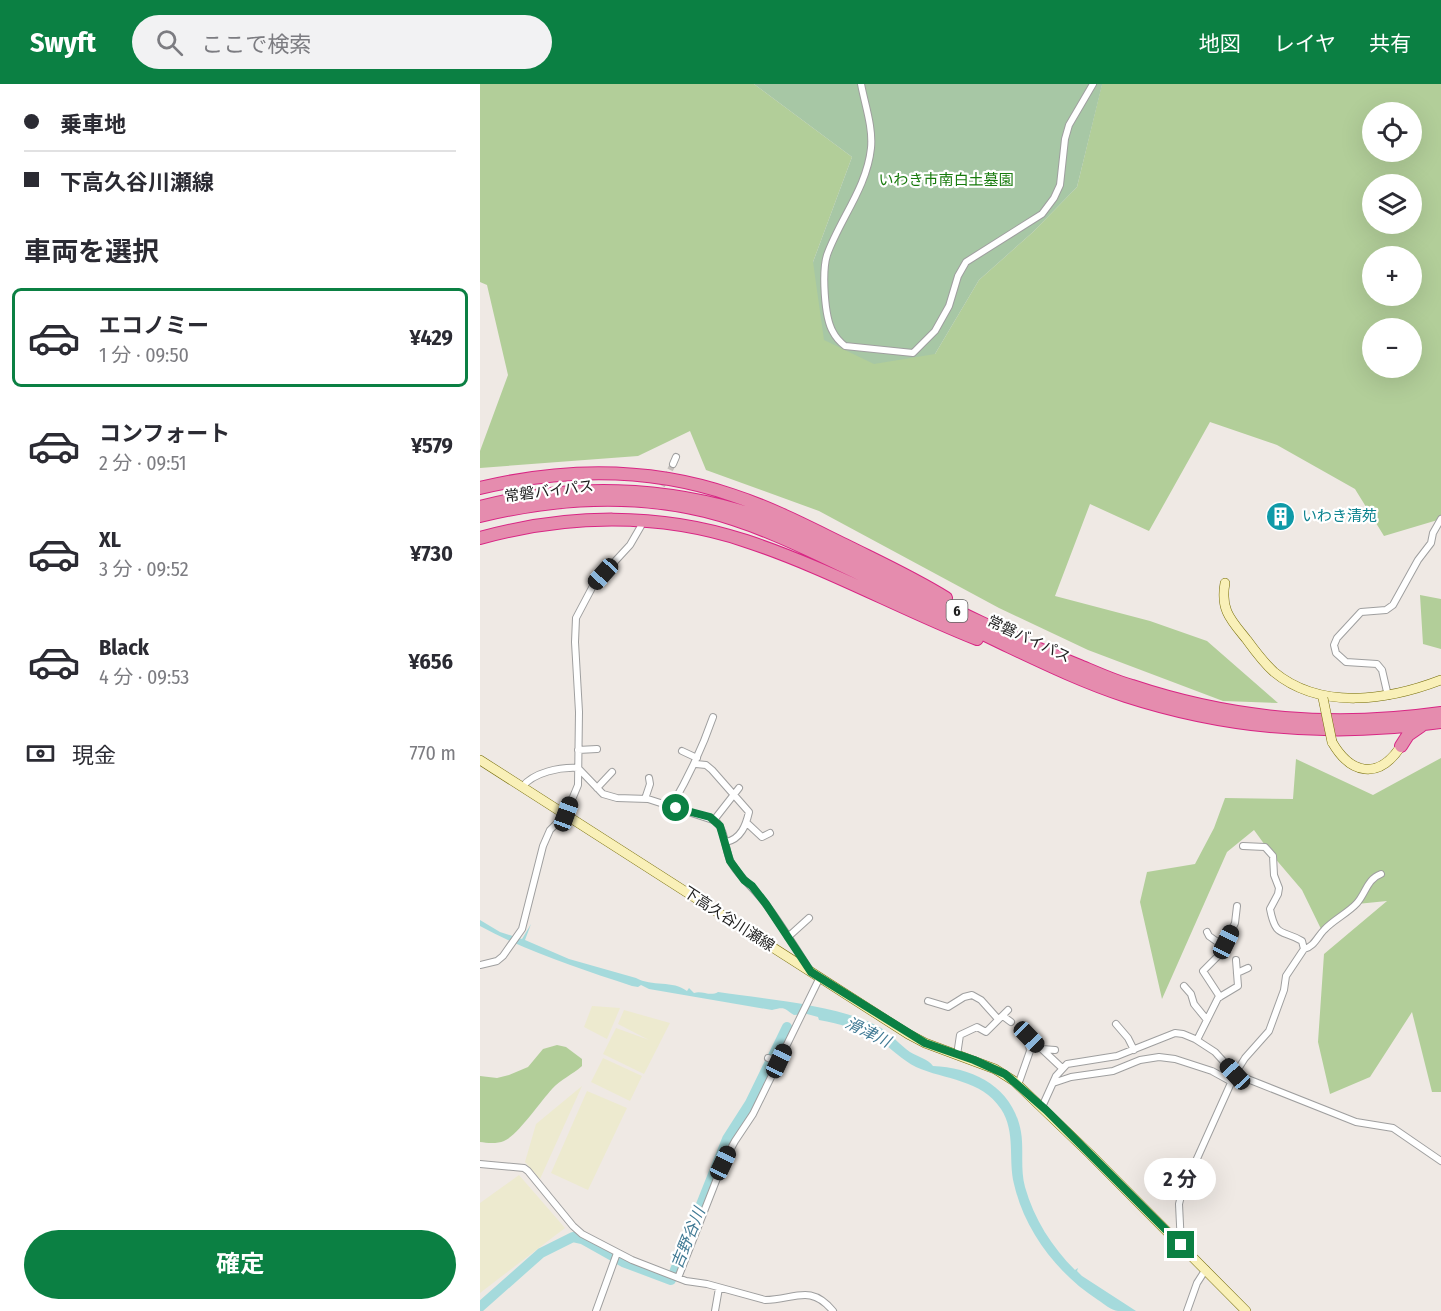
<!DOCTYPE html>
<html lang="ja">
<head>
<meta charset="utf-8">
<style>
	body { margin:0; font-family:"Fira Sans Condensed","Noto Sans JP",sans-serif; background:#f2f2f3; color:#2b2b33; height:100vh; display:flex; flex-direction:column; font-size:22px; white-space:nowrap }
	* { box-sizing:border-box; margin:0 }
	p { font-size:20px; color:#7c7c81 }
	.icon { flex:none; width:33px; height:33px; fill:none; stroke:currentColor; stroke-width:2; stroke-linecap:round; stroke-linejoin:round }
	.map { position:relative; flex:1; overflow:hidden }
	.side { display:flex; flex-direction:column; background:#fff; width:480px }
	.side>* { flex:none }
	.guide { display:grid; align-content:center; height:132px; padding:0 24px; background:#fff }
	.buttons { position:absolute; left:882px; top:18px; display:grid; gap:12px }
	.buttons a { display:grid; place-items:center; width:60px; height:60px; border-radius:50%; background:#fff; box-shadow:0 6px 24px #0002; font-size:30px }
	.end { position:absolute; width:27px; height:27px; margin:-14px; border:8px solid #0b8043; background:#fff; box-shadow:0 0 0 3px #fff }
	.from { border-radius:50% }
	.bubble { position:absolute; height:42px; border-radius:21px; background:#fff; box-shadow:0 6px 24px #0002; font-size:20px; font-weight:700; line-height:42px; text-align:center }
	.car { position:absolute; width:18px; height:36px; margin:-18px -9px; border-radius:8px; box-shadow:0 0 4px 2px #0007; background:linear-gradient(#222 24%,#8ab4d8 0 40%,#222 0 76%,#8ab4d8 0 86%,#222 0) }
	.guide b { display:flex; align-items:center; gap:21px; height:57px; font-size:22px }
	.guide b+b { border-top:2px solid #e1e1e2 }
	.guide i { width:15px; height:15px; background:#2b2b33 }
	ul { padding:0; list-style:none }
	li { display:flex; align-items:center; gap:18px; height:99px; margin:0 12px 9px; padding:0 12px; border:3px solid transparent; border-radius:9px }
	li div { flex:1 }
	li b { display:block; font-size:22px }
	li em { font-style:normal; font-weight:700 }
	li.on { border-color:#0b8043 }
	li>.icon { width:54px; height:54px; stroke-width:1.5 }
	h2 { padding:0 24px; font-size:27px; line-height:72px }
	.pay { display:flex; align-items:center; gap:15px; height:66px; padding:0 24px; font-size:22px }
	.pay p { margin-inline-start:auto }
	.primary-button { display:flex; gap:12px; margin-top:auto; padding:12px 24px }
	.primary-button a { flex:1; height:69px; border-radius:36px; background:#0b8043; color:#fff; font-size:24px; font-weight:700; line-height:69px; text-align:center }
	header { display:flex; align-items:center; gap:36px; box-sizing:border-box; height:84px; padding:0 30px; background:#0b8043; color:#fff }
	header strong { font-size:28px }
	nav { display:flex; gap:33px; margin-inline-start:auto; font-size:21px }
	.search { width:420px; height:54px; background:#f2f2f3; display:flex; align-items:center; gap:15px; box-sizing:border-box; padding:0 21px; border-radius:33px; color:#7c7c81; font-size:22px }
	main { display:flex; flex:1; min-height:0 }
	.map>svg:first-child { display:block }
	.farmland { fill:#edeacf }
	.forest { fill:#b2ce99; fill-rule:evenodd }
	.cemetery { fill:#a7c7a5 }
	.water { fill:#a5dadc }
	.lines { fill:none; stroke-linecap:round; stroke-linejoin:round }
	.river { stroke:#a5dadc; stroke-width:10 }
	.street-tunnel { stroke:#c5c0bc; stroke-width:6; stroke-dasharray:6 3; stroke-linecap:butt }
	.street-casing { stroke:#9f9f9f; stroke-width:8 }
	.secondary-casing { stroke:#746b06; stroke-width:10 }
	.highway-casing { stroke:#d82684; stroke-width:14 }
	.street { stroke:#fff; stroke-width:6 }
	.secondary { stroke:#f9f0b8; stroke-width:9 }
	.highway { stroke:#e58cae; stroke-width:12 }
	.secondary-bridge-casing { stroke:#746b06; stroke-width:10; stroke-linecap:butt }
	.secondary-bridge { stroke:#f9f0b8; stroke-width:9 }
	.route { stroke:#0b8043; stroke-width:8 }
	.labels { text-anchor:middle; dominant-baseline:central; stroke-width:4.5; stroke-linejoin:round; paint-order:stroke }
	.shield { fill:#fff; stroke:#626262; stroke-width:1.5 }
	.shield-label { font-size:14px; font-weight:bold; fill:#1e1e1e }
	.park-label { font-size:15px; fill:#187b0d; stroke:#fff }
	.street-label { font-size:15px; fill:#1e1e1e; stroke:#fff }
	.culture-label { font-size:15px; fill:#0d838f; stroke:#fff; text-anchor:start }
	.water-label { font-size:16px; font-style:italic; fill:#427b95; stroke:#fff }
</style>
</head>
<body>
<header>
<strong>Swyft</strong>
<div class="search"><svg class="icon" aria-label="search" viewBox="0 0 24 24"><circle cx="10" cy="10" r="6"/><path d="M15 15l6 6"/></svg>ここで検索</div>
<nav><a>地図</a><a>レイヤ</a><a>共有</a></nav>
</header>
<main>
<section class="side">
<div class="guide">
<b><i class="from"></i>乗車地</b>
<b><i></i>下高久谷川瀬線</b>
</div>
<h2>車両を選択</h2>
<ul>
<li class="on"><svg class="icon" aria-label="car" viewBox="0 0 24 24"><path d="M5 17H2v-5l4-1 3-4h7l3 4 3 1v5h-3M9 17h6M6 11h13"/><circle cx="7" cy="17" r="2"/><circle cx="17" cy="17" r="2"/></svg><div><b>エコノミー</b><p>1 分 · 09:50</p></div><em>¥429</em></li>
<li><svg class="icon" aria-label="car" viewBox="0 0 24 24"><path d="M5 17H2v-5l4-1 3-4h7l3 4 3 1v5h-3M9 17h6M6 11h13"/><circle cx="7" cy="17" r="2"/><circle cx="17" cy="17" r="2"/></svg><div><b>コンフォート</b><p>2 分 · 09:51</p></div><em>¥579</em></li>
<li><svg class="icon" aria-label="car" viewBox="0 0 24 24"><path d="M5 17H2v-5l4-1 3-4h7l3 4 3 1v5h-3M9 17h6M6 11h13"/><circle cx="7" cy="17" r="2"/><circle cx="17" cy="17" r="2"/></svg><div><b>XL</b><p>3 分 · 09:52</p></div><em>¥730</em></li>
<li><svg class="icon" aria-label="car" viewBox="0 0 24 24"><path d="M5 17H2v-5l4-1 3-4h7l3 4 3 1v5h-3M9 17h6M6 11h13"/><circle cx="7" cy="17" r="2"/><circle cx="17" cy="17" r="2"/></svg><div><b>Black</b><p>4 分 · 09:53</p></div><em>¥656</em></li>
</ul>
<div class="pay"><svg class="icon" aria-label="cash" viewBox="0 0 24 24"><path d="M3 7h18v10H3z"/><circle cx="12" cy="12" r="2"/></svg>現金<p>770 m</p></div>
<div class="primary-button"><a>確定</a></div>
</section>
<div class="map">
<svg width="961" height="1227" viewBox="0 0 961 1227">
	<rect width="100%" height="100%" fill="#efe9e4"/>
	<path class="farmland" d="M112,922L140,924L127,955L104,943Z
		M144,926L190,939L164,990L123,970L136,944L169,956L138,940Z
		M123,974L162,992L150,1017L111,998Z
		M102,1002L60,1095L45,1078L56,1040Z
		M107,1007L147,1024L108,1106L71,1089Z
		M39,1091L85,1144L0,1209V1119Z"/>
	<path class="forest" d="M0,0H274L372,73L333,178L455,270L499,196L553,148L597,103L622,0H961V435L904,452L875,405L797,361L730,338L669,447L610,420L575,512L670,537L727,557L798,619L743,617L608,566L519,524L339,427L226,386L210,347L158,372L0,384V367L28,291L7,201L0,198ZM892,28H932V68H892ZM892,100H932V140H892ZM892,172H932V212H892ZM892,244H932V284H892Z
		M940,511L961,515V565L943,560Z
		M961,674V1008H952L932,928L890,993L850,1010L838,958L844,870L907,817L877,820L842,847L822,806L793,772L774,746L747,768L682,915L660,818L667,788L715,780L734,744L745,714L813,715L816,675L893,711Z
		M77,961L86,963L102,975V982C92,991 81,995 72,1005C61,1017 37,1052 24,1057C17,1060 7,1059 0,1058V992L17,994L29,991L48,983L63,965Z"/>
	<path class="cemetery" d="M274,0H622V1L597,103L553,148L499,196L455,270L394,280L344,256L333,178L372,73Z"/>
	<path class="water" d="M0,836L20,848L42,855L51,840L45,856L89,875L156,894C172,903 193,896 207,907L209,904L214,909C222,906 230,913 238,908C284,915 362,921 401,944C412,951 420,961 430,968C438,973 448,975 453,982C494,984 533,1003 541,1048C544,1066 540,1085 545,1103C554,1135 572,1163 595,1186L598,1184L597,1187L602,1192L656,1227C650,1227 643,1227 638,1227C631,1226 624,1220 618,1216C578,1190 545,1148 534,1100C528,1075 536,1048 521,1025C501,995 465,996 436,983C422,976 412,965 399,956C380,945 360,940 339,936L338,933L327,930L314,931C304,925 306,922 292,926L169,905L161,901L158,903L152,902C101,885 48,868 0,842Z"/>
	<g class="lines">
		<path class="river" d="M0,1223L61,1169L93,1153L102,1155L143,1178L191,1196L247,1055L270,1019L307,943"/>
		<path class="street-tunnel" d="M178,410L193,380"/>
		<defs>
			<path id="street" d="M381,0C385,21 393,43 391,64C387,103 360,135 347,171C342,187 344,233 353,248C356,254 360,258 365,262L433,269L455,247L469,222L478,192L486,178L562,130L574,114L580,101L585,55L589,41L613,0
				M193,380L196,373
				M908,612L902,586L897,580L866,578L856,569L854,561L857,554L881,528L906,526L913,521L938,476L951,459L953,449L961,435
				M98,666L117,665
				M202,667L217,674
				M216,680L226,681L232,686L269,728C266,741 261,755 246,758
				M42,703C54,688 80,683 98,684L123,710L137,714L168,715L236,737C247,749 244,767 252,780C261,795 275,805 285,819C301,840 315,863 329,885
				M117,704L132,688
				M165,715L170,700L169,694
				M191,723C208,694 222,665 233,633
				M234,736L259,704
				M268,740L282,753L290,749
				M727,848L729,852L743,862
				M308,853L329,834
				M824,865C834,863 837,853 844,846C853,836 868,829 877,819C886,809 887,795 901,790
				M0,881L17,877L23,872L42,845L63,762L70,746L86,730L98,701L99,628L95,558L96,534L114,500L150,461L161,442
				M757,889L768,884
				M704,902L711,910L714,920L727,936
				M740,913L723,887L737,873L746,858L755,839L757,822
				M448,917L468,923L484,913L492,911L501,916L518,935
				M523,932L531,938
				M636,940L648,954L654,966
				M549,953L582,984
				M717,956L738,914L758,902L756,876
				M562,965L575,966
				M477,971L480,951L497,943L506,948L528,926
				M288,974L299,977
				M573,999L591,993L633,987L660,976L679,973L695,975L732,987L752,998
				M538,1001L550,967L547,948
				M562,1023L576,992L587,980L637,972L695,949L703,950L715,955L735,968L755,990L876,1038L913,1044L961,1077
				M0,1080L44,1084L48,1087L93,1142L102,1150L152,1176L206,1197L227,1200L285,1216C314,1216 330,1199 353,1227
				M701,1161L699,1120L702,1108L755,990L765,974L789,947L804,906L806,892L824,865L822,857C802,845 796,855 790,825L798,810L799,804L794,791L793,772L785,763L763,762
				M198,1194L243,1079L255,1057L273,1030L340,893
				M116,1227L137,1169
				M235,1227L239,1204
				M707,1227L717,1199L726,1185"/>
			<path id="secondary" d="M745,499C740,526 751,536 767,556C775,567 784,579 794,588C841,627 909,616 961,596
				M852,658C871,691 899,696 921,662
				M0,676L428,950L445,959L515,985L534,997L610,1070L766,1227"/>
			<path id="highway" d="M0,404C83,384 170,383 252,411C292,424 328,443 365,461C399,478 434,494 466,514
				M0,423C91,399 185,402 274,431C318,446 361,469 403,490C468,523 532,555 600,582C617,589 634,597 652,602C754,636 854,644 961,629
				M0,432C74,414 151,409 225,427C273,439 317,460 361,481C418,508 474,536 530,563C568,581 606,599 646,612C748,645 855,653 961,638
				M0,454C87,430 179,428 266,457C345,483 419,524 497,555
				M921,662L928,651L941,642"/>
		</defs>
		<use href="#street" class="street-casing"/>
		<use href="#secondary" class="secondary-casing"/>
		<use href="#highway" class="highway-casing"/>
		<use href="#street" class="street"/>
		<use href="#secondary" class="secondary"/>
		<use href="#highway" class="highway"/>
		<defs>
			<path id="secondary-bridge" d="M843,614L852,658"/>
		</defs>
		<use href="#secondary-bridge" class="secondary-bridge-casing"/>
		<use href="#secondary-bridge" class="secondary-bridge"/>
	</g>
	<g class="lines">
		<path class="route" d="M196,724L230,733L240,742L250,777L264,796L272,802L286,820L331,888L445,959L494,976L525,990L566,1026L701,1161"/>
	</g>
	<defs>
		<symbol id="building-disc" viewBox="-11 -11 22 22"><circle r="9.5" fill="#0f9aa8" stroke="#fff"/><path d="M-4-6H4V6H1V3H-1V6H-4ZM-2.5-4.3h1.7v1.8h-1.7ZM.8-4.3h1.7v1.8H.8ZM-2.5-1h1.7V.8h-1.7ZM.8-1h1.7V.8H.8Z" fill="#fff"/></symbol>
	</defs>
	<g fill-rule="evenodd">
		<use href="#building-disc" x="784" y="416" width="33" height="33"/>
	</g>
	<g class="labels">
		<rect class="shield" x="466.5" y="516" width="21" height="22" rx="4.5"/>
		<g class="shield-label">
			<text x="477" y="527">6</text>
		</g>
		<g class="park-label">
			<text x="466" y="96">いわき市南白土墓園</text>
		</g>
		<g class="street-label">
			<text transform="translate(69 407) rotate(-7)">常磐バイパス</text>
			<text transform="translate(549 555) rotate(25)">常磐バイパス</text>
			<text transform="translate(249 835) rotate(33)">下高久谷川瀬線</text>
		</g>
		<g class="culture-label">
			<text x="822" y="432">いわき清苑</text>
		</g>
		<g class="water-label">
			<text transform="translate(388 948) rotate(26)">滑津川</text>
			<text transform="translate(208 1154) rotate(-68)">吉野谷川</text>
		</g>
	</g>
</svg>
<div class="buttons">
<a><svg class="icon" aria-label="locate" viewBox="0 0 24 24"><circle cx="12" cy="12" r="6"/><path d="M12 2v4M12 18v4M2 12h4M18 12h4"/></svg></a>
<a><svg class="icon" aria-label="layers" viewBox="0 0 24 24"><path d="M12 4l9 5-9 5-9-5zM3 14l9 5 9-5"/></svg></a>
<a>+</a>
<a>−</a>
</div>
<i class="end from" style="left:196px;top:724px"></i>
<i class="end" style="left:701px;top:1161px"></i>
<div class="bubble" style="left:664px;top:1074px;width:72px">2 分</div>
<i class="car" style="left:123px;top:490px;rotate:222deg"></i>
<i class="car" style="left:86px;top:730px;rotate:20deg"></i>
<i class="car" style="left:746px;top:858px;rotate:26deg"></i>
<i class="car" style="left:549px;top:953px;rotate:136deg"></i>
<i class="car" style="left:299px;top:977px;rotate:25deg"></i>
<i class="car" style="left:755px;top:990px;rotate:317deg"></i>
<i class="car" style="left:243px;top:1079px;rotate:25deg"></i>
</div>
</main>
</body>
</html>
